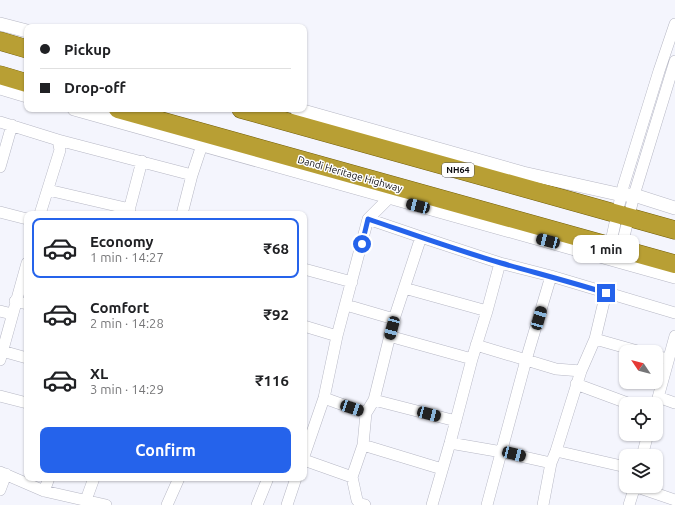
<!DOCTYPE html>
<html lang="en">
<head>
<meta charset="utf-8">
<style>
	body { margin:0; font-family:Ubuntu,sans-serif; background:#f6f6f6; color:#202124; height:100vh; display:flex; flex-direction:column; font-size:15px; white-space:nowrap }
	* { box-sizing:border-box; margin:0 }
	p { font-size:13px; color:#757577 }
	.icon { flex:none; width:22px; height:22px; fill:none; stroke:currentColor; stroke-width:2; stroke-linecap:round; stroke-linejoin:round }
	.map { position:relative; flex:1; overflow:hidden }
	.details { position:absolute; left:24px; top:211px; width:283px; height:270px; display:flex; flex-direction:column; background:#fff; border-radius:8px; box-shadow:0 1px 3px #0004 }
	.details>* { flex:none }
	.banner { position:absolute; left:24px; top:24px; width:283px; height:88px; border-radius:8px; box-shadow:0 1px 3px #0004; display:grid; align-content:center; height:88px; padding:0 16px; background:#fff }
	.needle { width:26px; rotate:305deg }
	.controls { position:absolute; left:619px; top:345px; display:grid; gap:8px }
	.controls a { display:grid; place-items:center; width:44px; height:44px; border-radius:8px; background:#fff; box-shadow:0 1px 3px #0004; font-size:20px }
	.end { position:absolute; width:18px; height:18px; margin:-9px; border:5px solid #2563eb; background:#fff; box-shadow:0 0 0 2px #fff }
	.from { border-radius:50% }
	.bubble { position:absolute; height:28px; border-radius:8px; background:#fff; box-shadow:0 1px 3px #0004; font-size:13px; font-weight:700; line-height:28px; text-align:center }
	.car { position:absolute; width:12px; height:24px; margin:-12px -6px; border-radius:5px; box-shadow:0 0 3px 1px #0007; background:linear-gradient(#222 24%,#8ab4d8 0 40%,#222 0 76%,#8ab4d8 0 86%,#222 0) }
	.banner b { display:flex; align-items:center; gap:14px; height:38px; font-size:15px }
	.banner b+b { border-top:1px solid #e0e0e0 }
	.banner i { width:10px; height:10px; background:#202124 }
	ul { padding:7px 0 0; list-style:none }
	li { display:flex; align-items:center; gap:12px; height:60px; margin:0 8px 6px; padding:0 8px; border:2px solid transparent; border-radius:8px }
	li div { flex:1 }
	li b { display:block; font-size:15px }
	li em { font-style:normal; font-weight:700 }
	li.current { border-color:#2563eb }
	li>.icon { width:36px; height:36px; stroke-width:1.5 }
	.action { display:flex; gap:8px; margin-top:auto; padding:8px 16px }
	.action a { flex:1; height:46px; border-radius:8px; background:#2563eb; color:#fff; font-size:16px; font-weight:700; line-height:46px; text-align:center }
	.map>svg:first-child { display:block }
	.lines { fill:none; stroke-linecap:round; stroke-linejoin:round }
	.minor-casing { stroke:#b7b8c5; stroke-width:12 }
	.tertiary-casing { stroke:#b7b8c5; stroke-width:14 }
	.trunk-casing { stroke:#715d08; stroke-width:19 }
	.minor { stroke:#fff; stroke-width:11 }
	.tertiary { stroke:#fff; stroke-width:13 }
	.trunk { stroke:#b89f34; stroke-width:18 }
	.route { stroke:#2563eb; stroke-width:5 }
	.labels { text-anchor:middle; dominant-baseline:central; stroke-width:3; stroke-linejoin:round; paint-order:stroke }
	.shield { fill:#fff; stroke:#565659; stroke-width:1 }
	.shield-label { font-size:9px; font-weight:bold; fill:#0e0e12 }
	.street-label { font-size:10px; fill:#0e0e12; stroke:#fff }
</style>
</head>
<body>
<div class="map">
<svg width="675" height="505" viewBox="0 0 675 505">
	<rect width="100%" height="100%" fill="#f4f5fd"/>
	<g class="lines">
		<defs>
			<path id="minor" d="M0,122L58,140L60,150L40,214
				M58,140L192,175
				M0,167L12,125
				M48,190L130,209
				M0,212L27,219
				M128,214L142,161
				M182,214L192,175L202,145
				M368,219L421,237L500,263L551,276L675,313
				M610,246L623,187L659,71L675,24
				M621,249L634,195L675,61
				M304,269L352,282
				M404,288L487,311
				M15,301L27,304
				M346,305L394,319
				M0,311L12,314
				M304,326L337,336
				M389,336L472,359
				M595,339L641,352
				M476,345L556,369L581,371
				M2,351L27,358
				M656,356L668,359
				M0,360L27,263
				M576,384L630,404
				M0,396L27,403
				M658,397L675,403
				M324,398L366,413
				M374,400L456,421
				M656,405L675,336
				M450,443L502,452L551,463
				M363,445L442,469
				M556,451L626,467
				M304,456L324,398L337,336L368,219L389,198
				M642,456L648,434
				M304,460L352,477
				M0,472L44,491L106,505
				M634,486L675,500
				M0,490L6,474
				M44,491L49,478
				M86,500L94,478
				M167,505L179,478
				M257,505L268,478
				M287,505L296,478
				M365,505L360,504L357,500L352,477L363,445L366,413L374,400L394,319L421,237
				M432,505L450,443L472,359L487,311L500,263
				M487,505L526,360L551,276
				M543,505L551,463L556,451L581,371L595,339L606,293
				M629,505L635,486"/>
			<path id="tertiary" d="M0,24L27,31
				M0,88L27,96
				M74,109L675,277
				M296,109L523,173L622,195H634L675,208"/>
			<path id="trunk" d="M0,41L27,49
				M0,75L27,83
				M118,109L675,264
				M241,109L675,230"/>
		</defs>
		<use href="#minor" class="minor-casing"/>
		<use href="#tertiary" class="tertiary-casing"/>
		<use href="#trunk" class="trunk-casing"/>
		<use href="#minor" class="minor"/>
		<use href="#tertiary" class="tertiary"/>
		<use href="#trunk" class="trunk"/>
	</g>
	<g class="lines">
		<path class="route" d="M362,244L368,219C412,234 456,250 501,263C536,273 571,282 606,293"/>
	</g>
	<g class="labels">
		<rect class="shield" x="442" y="163" width="32" height="14" rx="3"/>
		<g class="shield-label">
			<text x="458" y="170">NH64</text>
		</g>
		<g class="street-label">
			<text transform="translate(350 174) rotate(16)">Dandi Heritage Highway</text>
		</g>
	</g>
</svg>
<div class="controls">
<a><svg class="needle" viewBox="-14 -14 28 28"><path d="M0-13l5 13h-10z" fill="#e53935"/><path d="M0 13l5-13h-10z" fill="#757577"/></svg></a>
<a><svg class="icon" aria-label="locate" viewBox="0 0 24 24"><circle cx="12" cy="12" r="6"/><path d="M12 2v4M12 18v4M2 12h4M18 12h4"/></svg></a>
<a><svg class="icon" aria-label="layers" viewBox="0 0 24 24"><path d="M12 4l9 5-9 5-9-5zM3 14l9 5 9-5"/></svg></a>
</div>
<i class="end from" style="left:362px;top:244px"></i>
<i class="end" style="left:606px;top:293px"></i>
<div class="bubble" style="left:573px;top:235px;width:66px">1 min</div>
<i class="car" style="left:418px;top:206px;rotate:285deg"></i>
<i class="car" style="left:548px;top:241px;rotate:285deg"></i>
<i class="car" style="left:539px;top:318px;rotate:16deg"></i>
<i class="car" style="left:392px;top:328px;rotate:195deg"></i>
<i class="car" style="left:352px;top:408px;rotate:108deg"></i>
<i class="car" style="left:429px;top:414px;rotate:105deg"></i>
<i class="car" style="left:514px;top:454px;rotate:104deg"></i>
<div class="banner">
<b><i class="from"></i>Pickup</b>
<b><i></i>Drop-off</b>
</div>
<section class="details">
<ul>
<li class="current"><svg class="icon" aria-label="car" viewBox="0 0 24 24"><path d="M5 17H2v-5l4-1 3-4h7l3 4 3 1v5h-3M9 17h6M6 11h13"/><circle cx="7" cy="17" r="2"/><circle cx="17" cy="17" r="2"/></svg><div><b>Economy</b><p>1 min · 14:27</p></div><em>₹68</em></li>
<li><svg class="icon" aria-label="car" viewBox="0 0 24 24"><path d="M5 17H2v-5l4-1 3-4h7l3 4 3 1v5h-3M9 17h6M6 11h13"/><circle cx="7" cy="17" r="2"/><circle cx="17" cy="17" r="2"/></svg><div><b>Comfort</b><p>2 min · 14:28</p></div><em>₹92</em></li>
<li><svg class="icon" aria-label="car" viewBox="0 0 24 24"><path d="M5 17H2v-5l4-1 3-4h7l3 4 3 1v5h-3M9 17h6M6 11h13"/><circle cx="7" cy="17" r="2"/><circle cx="17" cy="17" r="2"/></svg><div><b>XL</b><p>3 min · 14:29</p></div><em>₹116</em></li>
</ul>
<div class="action"><a>Confirm</a></div>
</section>
</div>
</body>
</html>
